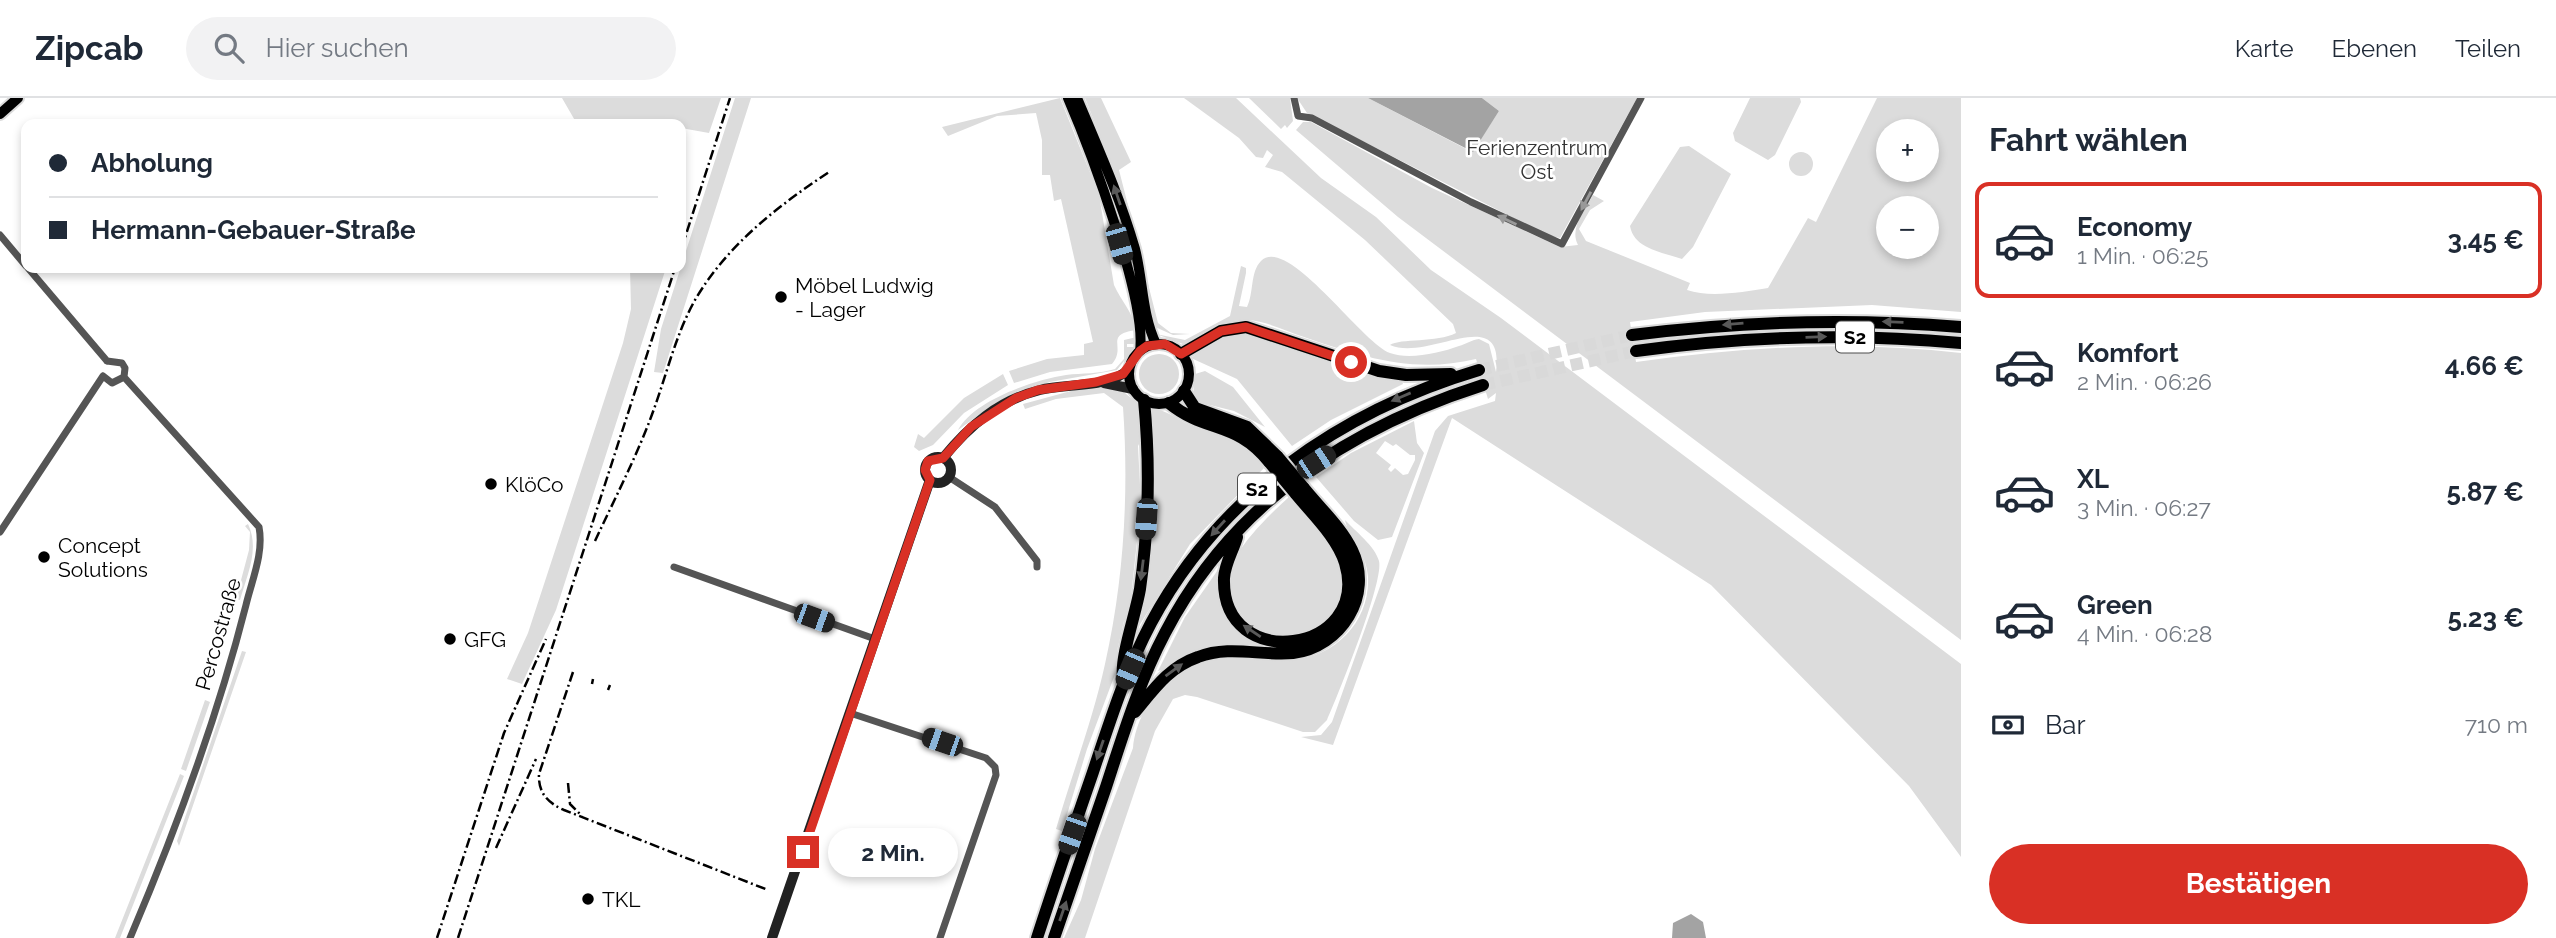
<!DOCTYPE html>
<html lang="de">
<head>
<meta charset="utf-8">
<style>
	body { margin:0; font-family:Raleway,sans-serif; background:#f2f2f3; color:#1f2937; height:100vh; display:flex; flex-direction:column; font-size:26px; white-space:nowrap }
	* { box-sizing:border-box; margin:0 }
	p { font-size:23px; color:#747a83 }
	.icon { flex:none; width:38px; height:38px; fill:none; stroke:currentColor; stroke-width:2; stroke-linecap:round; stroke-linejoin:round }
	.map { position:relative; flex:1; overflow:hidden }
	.details { display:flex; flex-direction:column; background:#fff; width:595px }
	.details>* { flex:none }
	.top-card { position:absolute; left:21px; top:21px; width:665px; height:154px; border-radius:14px; box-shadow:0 4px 10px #0003; display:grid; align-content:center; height:154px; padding:0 28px; background:#fff }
	.buttons { position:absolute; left:1876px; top:21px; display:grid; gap:14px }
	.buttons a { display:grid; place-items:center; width:63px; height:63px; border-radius:50%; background:#fff; box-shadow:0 4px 10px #0003; font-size:35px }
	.end { position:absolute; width:32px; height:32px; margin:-16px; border:9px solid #d93025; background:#fff; box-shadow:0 0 0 4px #fff }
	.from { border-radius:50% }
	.bubble { position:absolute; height:49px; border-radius:24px; background:#fff; box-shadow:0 4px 10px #0003; font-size:23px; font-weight:700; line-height:49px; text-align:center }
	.car { position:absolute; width:21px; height:42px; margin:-21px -10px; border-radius:9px; box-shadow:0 0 5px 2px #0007; background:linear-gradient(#222 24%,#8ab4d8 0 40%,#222 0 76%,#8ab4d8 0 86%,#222 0) }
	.top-card b { display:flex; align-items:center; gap:24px; height:66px; font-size:26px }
	.top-card b+b { border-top:2px solid #e0e1e3 }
	.top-card i { width:18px; height:18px; background:#1f2937 }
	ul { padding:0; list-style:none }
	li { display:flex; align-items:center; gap:21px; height:116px; margin:0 14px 10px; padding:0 14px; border:4px solid transparent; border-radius:14px }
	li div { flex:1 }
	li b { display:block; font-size:26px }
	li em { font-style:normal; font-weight:700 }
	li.active { border-color:#d93025 }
	li>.icon { width:63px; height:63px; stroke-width:1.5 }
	h2 { padding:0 28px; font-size:32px; line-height:84px }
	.pay { display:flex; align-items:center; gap:18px; height:77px; padding:0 28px; font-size:26px }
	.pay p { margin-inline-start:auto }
	.primary-button { display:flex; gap:14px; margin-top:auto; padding:14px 28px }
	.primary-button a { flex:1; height:80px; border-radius:42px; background:#d93025; color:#fff; font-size:28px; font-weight:700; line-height:80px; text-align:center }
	header { display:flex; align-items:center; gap:42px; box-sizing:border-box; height:98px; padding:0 35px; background:#fff; border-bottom:2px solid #e0e1e3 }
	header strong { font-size:33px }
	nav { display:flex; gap:38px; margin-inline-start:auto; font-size:24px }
	.search { width:490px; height:63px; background:#f2f2f3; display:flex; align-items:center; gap:18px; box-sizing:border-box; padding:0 24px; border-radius:38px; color:#747a83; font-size:26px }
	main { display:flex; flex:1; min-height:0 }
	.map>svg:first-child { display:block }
	.green { fill:#dcdcdc; fill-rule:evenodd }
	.water { fill:#a3a3a3 }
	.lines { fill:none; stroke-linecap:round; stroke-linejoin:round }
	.highway-tunnel { stroke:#d9d9d9; stroke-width:12; stroke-dasharray:12 6; stroke-linecap:butt }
	.primary-casing { stroke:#dbdbdb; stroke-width:14 }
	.highway-casing { stroke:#dbdbdb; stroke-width:16 }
	.street { stroke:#555; stroke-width:7 }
	.secondary { stroke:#222; stroke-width:10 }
	.primary { stroke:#000; stroke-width:10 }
	.highway { stroke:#000; stroke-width:12 }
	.rail { stroke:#000; stroke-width:2.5; stroke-dasharray:10 3.5 2 3.5; stroke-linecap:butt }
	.highway-bridge-casing { stroke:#dbdbdb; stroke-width:16; stroke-linecap:butt }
	.highway-bridge { stroke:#000; stroke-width:12 }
	.oneway { fill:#595959 }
	.oneway2 { fill:#999 }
	.route { stroke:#d93025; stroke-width:9 }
	.poi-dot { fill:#000; stroke:#fff; stroke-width:2.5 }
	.labels { text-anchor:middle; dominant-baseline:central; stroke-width:5; stroke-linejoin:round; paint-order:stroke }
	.shield { fill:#fff; stroke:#4c4c4c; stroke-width:2 }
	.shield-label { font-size:19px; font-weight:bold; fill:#000 }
	.park-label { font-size:21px; fill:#333; stroke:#fff }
	.poi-label { font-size:21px; fill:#000; stroke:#fff; text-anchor:start }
	.street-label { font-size:21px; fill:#000; stroke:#fff }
</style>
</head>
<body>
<header>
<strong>Zipcab</strong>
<div class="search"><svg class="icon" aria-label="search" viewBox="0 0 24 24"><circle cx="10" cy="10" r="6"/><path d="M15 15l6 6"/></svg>Hier suchen</div>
<nav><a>Karte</a><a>Ebenen</a><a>Teilen</a></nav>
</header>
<main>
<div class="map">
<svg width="1961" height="840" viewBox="0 0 1961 840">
	<rect width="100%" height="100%" fill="#fff"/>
	<path class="green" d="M562,0H721L709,35L681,30V26L598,23L599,26H577Z
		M735,0H751L663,275L654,274L661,231Z
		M1060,0L1099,97L1114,187C1121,203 1133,214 1136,232C1103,237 1127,249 1112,266L1050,274L1014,285L1009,273L1047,261L1084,257V246L1093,244L1061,101L1054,103L1050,77H1042V42L1036,15L997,18L948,38L942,29Z
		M1085,0H1101L1131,64L1119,72L1158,225L1171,235L1190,236L1173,237L1153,228C1141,143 1117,80 1085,0Z
		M1184,0H1236L1321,80L1376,119L1431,172L1501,220L1961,566V759L1909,688L1711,487L1452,320L1333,647L1301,639L1321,637L1332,624L1435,333L1448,318L1495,303L1496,295L1488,301L1476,261C1414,276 1362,259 1304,239C1286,233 1266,223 1247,222C1217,221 1207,241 1183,246L1156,236L1185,242L1230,218L1241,168L1246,170V175L1239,208L1247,209C1254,195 1250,174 1261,163C1287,136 1362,245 1390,255C1409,262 1440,255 1459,248C1466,246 1471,242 1479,241L1489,246L1496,274C1505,203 1429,264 1390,247C1400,240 1437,245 1456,235L1453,226L1365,142L1282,74L1265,69L1273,57L1267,52L1263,60L1256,59L1239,40Z
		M1249,0H1290L1293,23L1287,30L1285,27L1281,31Z
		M1297,0H1368L1472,54L1499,13L1482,0H1637L1560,140L1547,137L1307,15Z
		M1750,0H1800L1801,4L1775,57L1768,62L1735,43L1733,35Z
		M1877,0H1961V214L1872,207L1705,214L1630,224L1636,264C1743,249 1853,242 1961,255V542L1398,119L1296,32L1303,24H1311L1432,90L1560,149L1578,147C1569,130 1585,112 1593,97L1604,103L1590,112L1579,131L1586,143L1690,185L1687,192C1710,200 1743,194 1768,190L1808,120L1816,124ZM1888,33H1927V72H1888ZM1888,110H1927V149H1888Z
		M1689,48L1731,76L1693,149L1682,161C1662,154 1634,151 1630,128L1680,49Z
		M1789 66a12 12 0 1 1 24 0a12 12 0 1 1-24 0Z
		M630,170H666L556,512L522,586L507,581L528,535L623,245L631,211Z
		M1239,233L1401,281L1403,286L1331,322L1292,348L1237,281L1191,260L1220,238Z
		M1137,239L1136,246H1127V249H1135L1117,272L1050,284L1019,293L994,306L958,332C974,302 1034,282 1066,277C1082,275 1100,276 1115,271L1124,261V242Z
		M1139 276a20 20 0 1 1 40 0a20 20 0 1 1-40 0Z
		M1205,273L1233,289L1265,329L1234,313L1198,304C1191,294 1194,289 1195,276Z
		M1003,276L1008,287L964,315L933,347L919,353L914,349L918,336L924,340L964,300Z
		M1082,290H1119L1137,305L1141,342L1138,348L1141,407L1129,517L1124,523L1117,553V571L1087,651L1062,733L1056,731C1072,676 1093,621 1105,566C1124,482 1129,394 1123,309L1104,295L1056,301L1025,311L1023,306Z
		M1151,311C1169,312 1175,321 1190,327C1222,340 1243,339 1264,370L1190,446L1139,528L1148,461Z
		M1414,323L1417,345L1424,355L1392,439L1378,442L1354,423L1316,379L1351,355ZM1385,343L1393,348L1396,346L1410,357H1415V362L1408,376L1403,377L1395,370L1391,374L1388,371L1391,367L1376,355Z
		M1289,399C1306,419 1329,439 1338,463C1367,535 1250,571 1232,495C1229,484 1230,468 1236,458C1250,436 1269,417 1289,399Z
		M1345,422C1355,433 1375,448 1379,463C1384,484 1338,597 1327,622L1315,634H1303L1197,599L1185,597L1173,601L1155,633L1085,840H1064L1081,802L1095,751L1133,650C1138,598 1187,556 1240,557C1258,558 1275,564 1293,562C1336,558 1370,523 1368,479C1366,452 1348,438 1345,422Z
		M248,426C260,451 247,477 240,502L236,501L249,452L250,434L245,428Z
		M1222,466V499L1265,546L1264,550L1238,548L1158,573L1185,519Z
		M242,553L246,554L179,748L177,743Z
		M205,602L210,604L186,673L181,671Z
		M180,676L184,678L120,840H115Z"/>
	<path class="water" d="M1368,0H1482L1499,13L1473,54Z
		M1691,816L1703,824L1706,840H1672L1673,825Z"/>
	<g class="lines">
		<path class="highway-tunnel" d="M1479,272L1632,237
			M1483,287L1636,253"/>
		<defs>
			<path id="primary" d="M1068,0C1090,51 1147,202 1140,253
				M1077,0C1098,50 1120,99 1135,151C1143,182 1142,217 1156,246
				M0,16L18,0
				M1129 276a30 30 0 1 1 60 0a30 30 0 1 1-60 0Z"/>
			<path id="highway" d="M1632,237C1742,223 1850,220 1961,229
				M1636,253C1744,238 1852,235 1961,245
				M1181,256L1221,233L1246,229L1379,273L1406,277L1451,276
				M1184,293L1195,310L1247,329L1278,359
				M1169,305C1207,336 1236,322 1270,365
				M1237,439C1233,453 1225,465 1224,480C1221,577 1372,556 1345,465C1337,439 1312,416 1295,395
				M1123,580C1120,559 1136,515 1140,491C1149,428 1150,364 1144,302
				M1135,614C1154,591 1169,569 1198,559C1230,547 1260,558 1293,555C1341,549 1374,497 1352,452C1341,429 1319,409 1303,389
				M1037,840C1055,785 1074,729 1093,674C1110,623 1126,572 1151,525C1220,396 1341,313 1479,272
				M1054,840C1071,790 1089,739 1106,689C1123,637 1139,584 1165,535C1232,406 1348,330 1483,287"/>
		</defs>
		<use href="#primary" class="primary-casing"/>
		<use href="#highway" class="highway-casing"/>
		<path class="street" d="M1294,0L1298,18L1312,20L1471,104L1562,146L1641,0
			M0,137L26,168
			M28,170L107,263
			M103,278L112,285L124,279L125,270L122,265L107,263
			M124,279L259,429C264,455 252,482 246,507C217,621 176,732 130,840
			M949,379L995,409L1037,463V469
			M0,434L103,278
			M674,469L875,541
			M850,615L986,660L995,669L996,677L940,840"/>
		<path class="secondary" d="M1104,285L1133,291
			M925 372a13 13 0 1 1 26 0a13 13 0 1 1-26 0Z
			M943,360C969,328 999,302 1040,292C1066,285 1109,291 1129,271
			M772,840L930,382"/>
		<use href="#primary" class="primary"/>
		<use href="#highway" class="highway"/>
		<path class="rail" d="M681,152L730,0
			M595,443C615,400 638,356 654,311C667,275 676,236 695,202C727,147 778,108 829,74
			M573,574L539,676C538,695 548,705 564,712L768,792
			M592,586L593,581
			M608,592L610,587
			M568,685L570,706L582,718
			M496,750L536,661
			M437,840L504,635L546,541
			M458,840L675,170"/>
		<defs>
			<path id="highway-bridge" d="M1278,359L1303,389
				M1270,365L1295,395"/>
		</defs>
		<use href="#highway-bridge" class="highway-bridge-casing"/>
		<use href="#highway-bridge" class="highway-bridge"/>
	</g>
	<defs><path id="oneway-solid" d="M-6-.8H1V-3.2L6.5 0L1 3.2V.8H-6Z" transform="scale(1.75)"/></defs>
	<g class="oneway">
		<use href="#oneway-solid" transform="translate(1117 97) rotate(-109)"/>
		<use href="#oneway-solid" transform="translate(1893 224) rotate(-178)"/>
		<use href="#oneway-solid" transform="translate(1733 226) rotate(175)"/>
		<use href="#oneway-solid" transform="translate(1816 239) rotate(-2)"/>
		<use href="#oneway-solid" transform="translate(1401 299) rotate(157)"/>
		<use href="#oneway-solid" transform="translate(1218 430) rotate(132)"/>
		<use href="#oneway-solid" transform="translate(1142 472) rotate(97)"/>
		<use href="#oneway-solid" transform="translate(1252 533) rotate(-146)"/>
		<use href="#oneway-solid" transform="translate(1174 572) rotate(-36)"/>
		<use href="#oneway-solid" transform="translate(1100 652) rotate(109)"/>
		<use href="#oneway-solid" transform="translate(1063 813) rotate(-71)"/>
	</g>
	<g class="oneway2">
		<use href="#oneway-solid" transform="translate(1586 103) rotate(118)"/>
		<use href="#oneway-solid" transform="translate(1507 122) rotate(-154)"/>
	</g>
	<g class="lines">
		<path class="route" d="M803,754L930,382L925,372L928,363L943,360L971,329L1016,300L1038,292L1096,284L1123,276L1140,253L1147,248L1165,246L1181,256L1221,233L1246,229L1351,264"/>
	</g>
	<g class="poi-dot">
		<circle cx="781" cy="199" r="7"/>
		<circle cx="491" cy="386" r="7"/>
		<circle cx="44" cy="459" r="7"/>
		<circle cx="450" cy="541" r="7"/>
		<circle cx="588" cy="801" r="7"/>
	</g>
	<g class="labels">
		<g class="shield">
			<rect x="1836" y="223.5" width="38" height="31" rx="5"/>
			<rect x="1238" y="375.5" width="38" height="31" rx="5"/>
		</g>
		<g class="shield-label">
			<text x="1855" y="239">S2</text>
			<text x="1257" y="391">S2</text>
		</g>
		<g class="park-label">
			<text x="1537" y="49">Ferienzentrum<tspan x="1537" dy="24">Ost</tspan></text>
		</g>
		<g class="poi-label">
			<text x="795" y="187">Möbel Ludwig<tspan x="795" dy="24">- Lager</tspan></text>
			<text x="505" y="386">KlöCo</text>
			<text x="58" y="447">Concept<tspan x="58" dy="24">Solutions</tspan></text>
			<text x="464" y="541">GFG</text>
			<text x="602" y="801">TKL</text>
		</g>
		<g class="street-label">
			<text transform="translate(218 536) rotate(-74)">Percostraße</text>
		</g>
	</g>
</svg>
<div class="buttons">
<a>+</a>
<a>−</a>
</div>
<i class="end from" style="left:1351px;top:264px"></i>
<i class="end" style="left:803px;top:754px"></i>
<div class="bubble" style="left:828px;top:730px;width:130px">2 Min.</div>
<i class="car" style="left:1119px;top:146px;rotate:164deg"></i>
<i class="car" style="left:1316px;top:364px;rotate:57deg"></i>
<i class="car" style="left:1146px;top:421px;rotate:184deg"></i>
<i class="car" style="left:814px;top:520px;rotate:110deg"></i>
<i class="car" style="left:1130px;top:571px;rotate:203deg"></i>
<i class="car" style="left:942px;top:644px;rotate:289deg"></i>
<i class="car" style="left:1072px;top:736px;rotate:199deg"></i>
<div class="top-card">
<b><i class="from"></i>Abholung</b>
<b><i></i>Hermann-Gebauer-Straße</b>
</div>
</div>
<section class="details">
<h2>Fahrt wählen</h2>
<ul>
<li class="active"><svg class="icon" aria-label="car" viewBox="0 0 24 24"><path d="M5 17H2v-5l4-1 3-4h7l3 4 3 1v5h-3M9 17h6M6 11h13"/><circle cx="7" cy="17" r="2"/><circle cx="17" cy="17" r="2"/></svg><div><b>Economy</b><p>1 Min. · 06:25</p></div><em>3.45 €</em></li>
<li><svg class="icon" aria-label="car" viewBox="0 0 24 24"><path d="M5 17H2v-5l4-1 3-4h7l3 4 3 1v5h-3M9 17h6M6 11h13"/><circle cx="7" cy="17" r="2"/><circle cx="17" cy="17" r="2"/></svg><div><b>Komfort</b><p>2 Min. · 06:26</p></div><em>4.66 €</em></li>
<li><svg class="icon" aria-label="car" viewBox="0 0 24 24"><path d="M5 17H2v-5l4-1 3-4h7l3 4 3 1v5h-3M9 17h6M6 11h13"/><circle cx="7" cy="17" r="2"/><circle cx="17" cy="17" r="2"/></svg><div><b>XL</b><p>3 Min. · 06:27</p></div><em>5.87 €</em></li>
<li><svg class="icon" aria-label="car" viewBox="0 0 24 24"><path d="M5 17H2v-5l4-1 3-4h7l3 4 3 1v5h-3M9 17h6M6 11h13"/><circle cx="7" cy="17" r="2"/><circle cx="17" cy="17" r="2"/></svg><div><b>Green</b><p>4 Min. · 06:28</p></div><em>5.23 €</em></li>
</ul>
<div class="pay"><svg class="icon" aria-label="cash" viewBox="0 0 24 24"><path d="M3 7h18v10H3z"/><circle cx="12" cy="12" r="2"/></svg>Bar<p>710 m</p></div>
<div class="primary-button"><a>Bestätigen</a></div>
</section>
</main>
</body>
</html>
